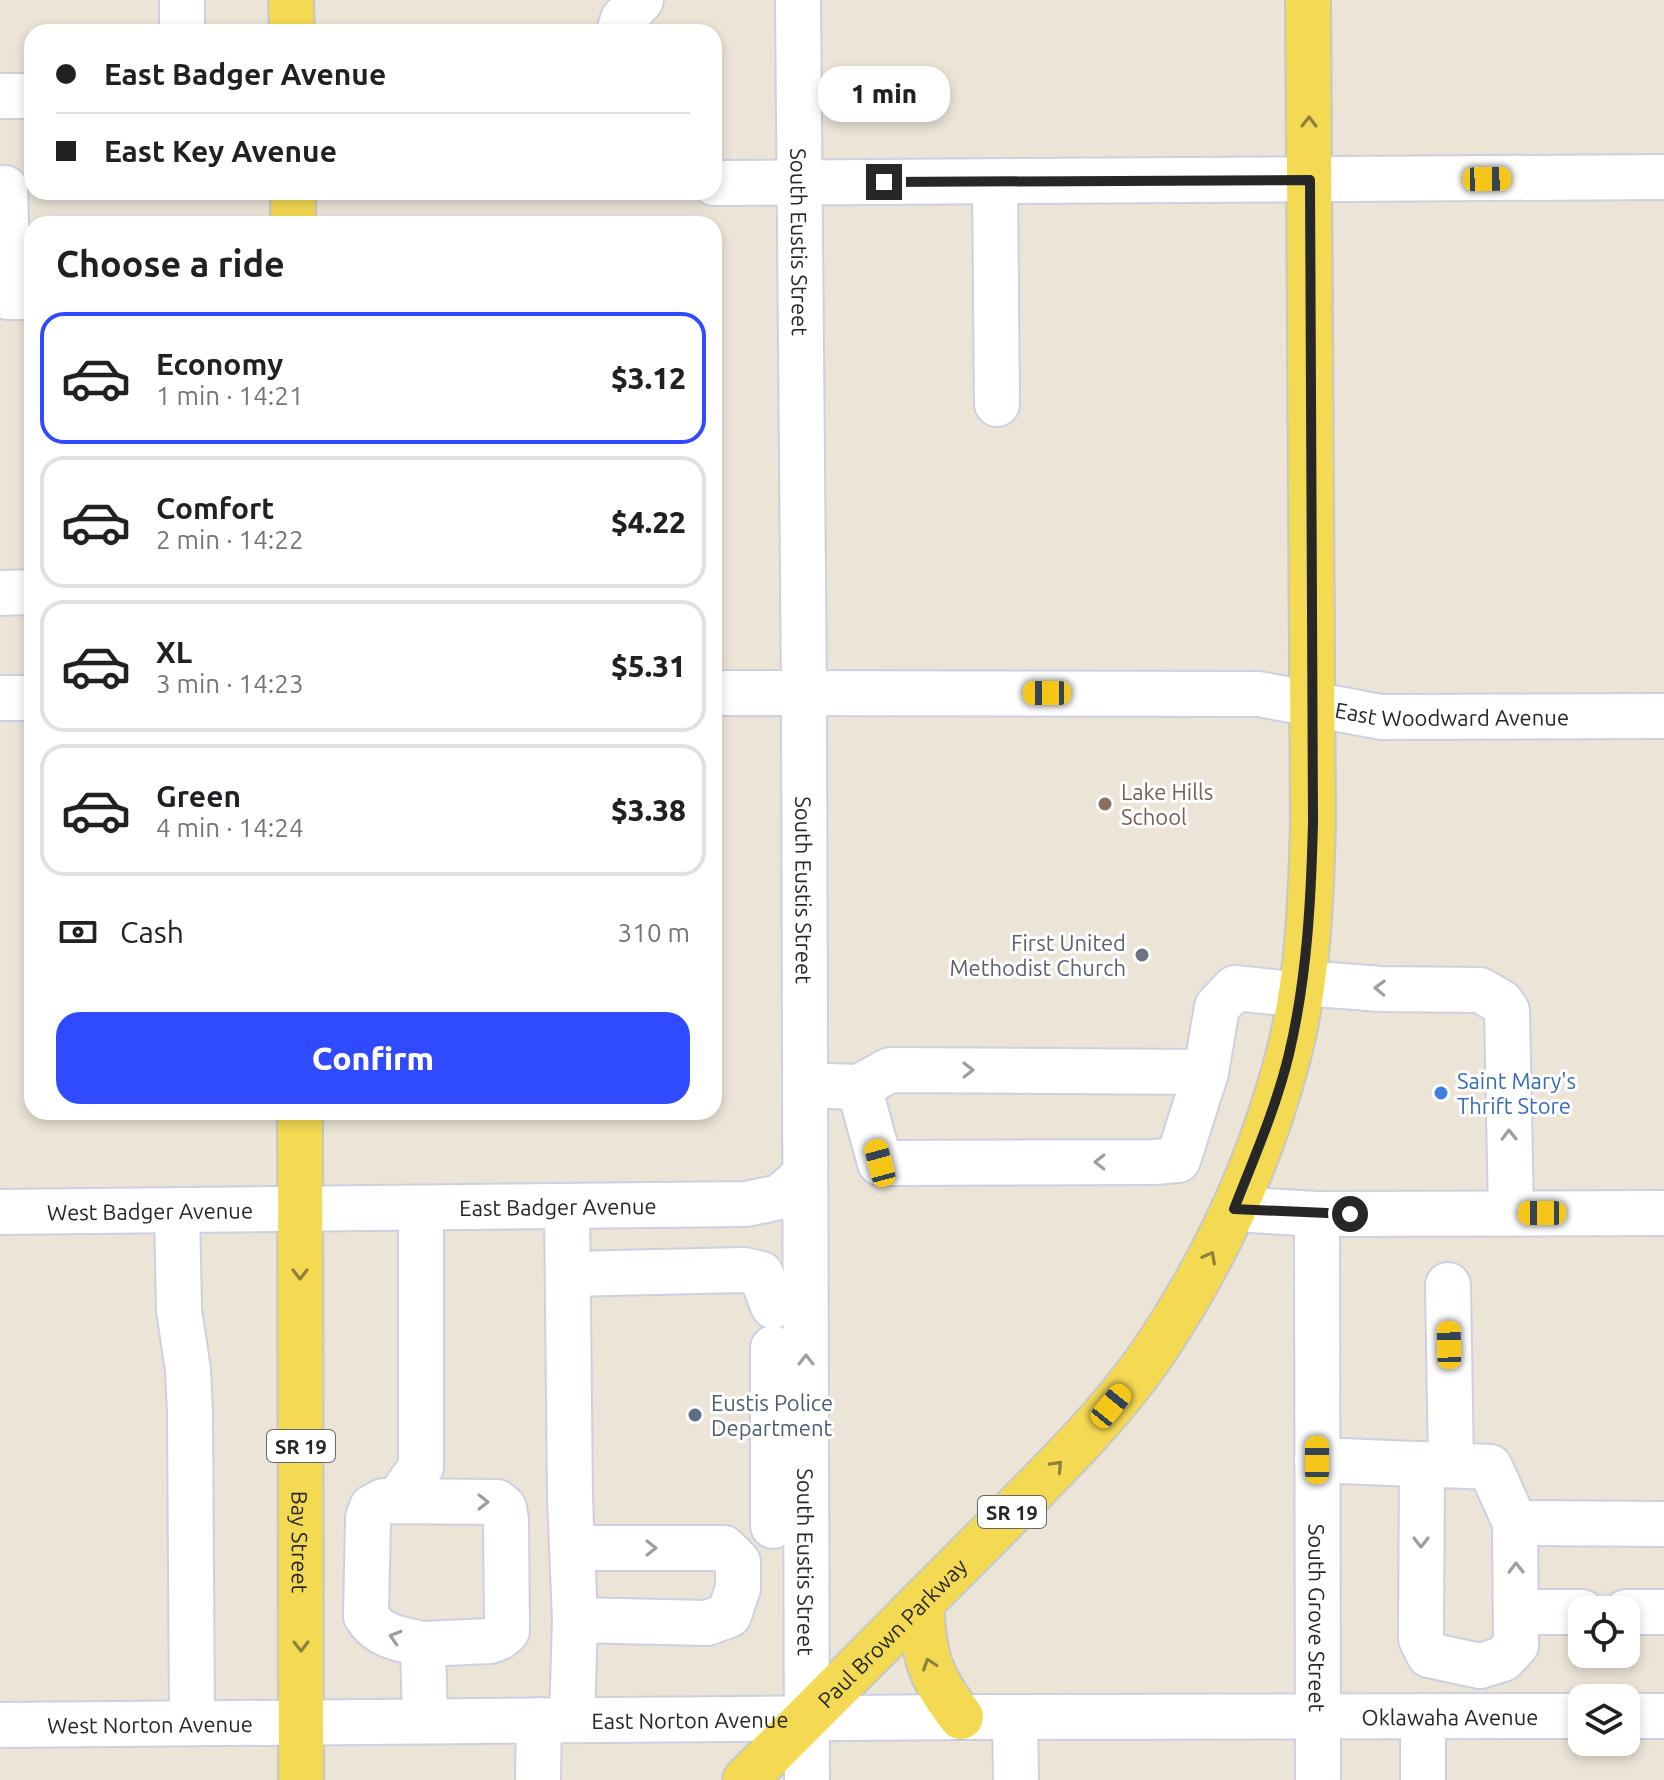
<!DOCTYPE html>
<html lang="en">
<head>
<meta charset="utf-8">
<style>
	body { margin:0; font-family:Ubuntu,sans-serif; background:#f2f2f2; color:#202124; height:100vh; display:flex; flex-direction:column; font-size:30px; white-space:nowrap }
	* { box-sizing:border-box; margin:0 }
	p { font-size:26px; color:#757577 }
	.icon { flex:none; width:44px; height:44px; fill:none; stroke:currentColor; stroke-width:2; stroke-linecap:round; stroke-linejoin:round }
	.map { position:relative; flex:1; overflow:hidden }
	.details { position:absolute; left:24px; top:216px; width:698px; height:904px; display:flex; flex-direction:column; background:#fff; border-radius:24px; box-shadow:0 4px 12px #0003 }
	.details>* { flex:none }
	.banner { position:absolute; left:24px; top:24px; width:698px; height:176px; border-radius:24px; box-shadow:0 4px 12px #0003; display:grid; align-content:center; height:176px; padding:0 32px; background:#fff }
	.fabs { position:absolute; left:1568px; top:1596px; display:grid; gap:16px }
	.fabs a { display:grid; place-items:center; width:72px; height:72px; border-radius:16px; background:#fff; box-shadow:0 4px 12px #0003; font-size:40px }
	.end { position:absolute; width:36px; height:36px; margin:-18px; border:10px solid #272727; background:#fff; box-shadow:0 0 0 4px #fff }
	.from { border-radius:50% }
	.bubble { position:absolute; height:56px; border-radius:24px; background:#fff; box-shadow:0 4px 12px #0003; font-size:26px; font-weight:800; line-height:56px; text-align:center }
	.car { position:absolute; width:24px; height:48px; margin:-24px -12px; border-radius:10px; box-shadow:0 0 6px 2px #0007; background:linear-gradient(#f5c518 24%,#345 0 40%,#f5c518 0 76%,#345 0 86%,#f5c518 0) }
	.banner b { display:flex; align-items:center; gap:28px; height:76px; font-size:30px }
	.banner b+b { border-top:2px solid #e0e0e0 }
	.banner i { width:20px; height:20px; background:#202124 }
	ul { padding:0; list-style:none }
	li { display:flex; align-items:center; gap:24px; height:132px; margin:0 16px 12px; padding:0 16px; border:4px solid #e0e0e0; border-radius:24px }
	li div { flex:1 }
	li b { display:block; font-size:30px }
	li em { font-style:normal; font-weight:800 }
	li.current { border-color:#304aff }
	li>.icon { width:72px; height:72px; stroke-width:1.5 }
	h2 { padding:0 32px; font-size:36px; line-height:96px }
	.pay { display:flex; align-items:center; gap:20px; height:88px; padding:0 32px; font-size:30px }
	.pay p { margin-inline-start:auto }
	.cta { display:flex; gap:16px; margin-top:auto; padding:16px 32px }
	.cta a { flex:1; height:92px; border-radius:24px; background:#304aff; color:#fff; font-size:32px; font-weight:800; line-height:92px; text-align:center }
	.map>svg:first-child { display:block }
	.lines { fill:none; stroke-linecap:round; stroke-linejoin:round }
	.minor-casing { stroke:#cdd0e1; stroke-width:48 }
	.major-casing { stroke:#c7c7c7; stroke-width:48 }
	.minor { stroke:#fff; stroke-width:44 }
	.major { stroke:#f4d953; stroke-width:44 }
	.oneway { stroke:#8e803d }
	.oneway2 { stroke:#9e9e9e }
	.route { stroke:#272727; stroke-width:10 }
	.education-dot { fill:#8d6e63; stroke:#fff; stroke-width:3 }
	.worship-dot { fill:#6b7280; stroke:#fff; stroke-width:3 }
	.shop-dot { fill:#3f7fe0; stroke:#fff; stroke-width:3 }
	.service-dot { fill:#5c6f8a; stroke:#fff; stroke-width:3 }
	.labels { text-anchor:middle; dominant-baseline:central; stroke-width:6; stroke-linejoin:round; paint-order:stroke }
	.shield { fill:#fff; stroke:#686868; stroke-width:2 }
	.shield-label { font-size:20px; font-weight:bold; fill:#272727 }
	.street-label { font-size:22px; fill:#272727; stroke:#fff }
	.education-label { font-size:22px; fill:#785e54; stroke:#fff; text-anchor:start }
	.worship-label { font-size:22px; fill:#5b616d; stroke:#fff; text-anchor:end }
	.shop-label { font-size:22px; fill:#366cbe; stroke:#fff; text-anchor:start }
	.service-label { font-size:22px; fill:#4e5e75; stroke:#fff; text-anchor:start }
</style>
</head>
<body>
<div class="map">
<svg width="1664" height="1780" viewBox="0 0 1664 1780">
	<rect width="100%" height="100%" fill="#ebe4d7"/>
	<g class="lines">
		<defs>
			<g id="minor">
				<path d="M182,0V32"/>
				<path id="s1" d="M798,0L804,693L807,1780"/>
				<path d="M619,32L623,19L641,0"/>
				<path d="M0,96H32"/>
				<path d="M995,182L997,404"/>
				<path d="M714,183L1664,177"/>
				<path d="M5,188L8,297H32"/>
				<path d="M0,593L32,592"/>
				<path id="s2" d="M714,693L1259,694L1381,717L1664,716"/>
				<path d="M0,698H32"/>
				<path d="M1303,983L1381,989L1480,990L1501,1002L1507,1011L1511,1213"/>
				<path d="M830,1086L859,1087L890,1070L1206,1072"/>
				<path d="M859,1087L880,1163L1154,1162L1178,1160L1206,1072L1217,1007L1235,988L1301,995"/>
				<path d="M567,1206L570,1498L575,1620L572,1720"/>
				<path d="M1234,1209L1317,1214L1664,1213"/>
				<path d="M177,1211L179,1310L188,1370L190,1412L192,1723"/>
				<path id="s3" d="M0,1212L746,1204L780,1197L805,1175"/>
				<path id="s4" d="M1317,1214L1318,1780"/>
				<path d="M568,1274L744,1270L761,1274L773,1306"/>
				<path d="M1448,1285L1451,1465"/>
				<path d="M773,1348V1526"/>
				<path d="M1317,1460L1490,1467L1515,1523L1664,1524"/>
				<path d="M1422,1464L1421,1639L1429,1655L1480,1666L1503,1659L1516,1645L1515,1523"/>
				<path d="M397,1501L421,1467V1208"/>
				<path d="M573,1548H724L738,1562V1588L729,1615L707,1623L575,1620"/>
				<path d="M1517,1612H1582"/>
				<path d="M1626,1612H1664"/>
				<path d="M423,1644L490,1641L500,1637L507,1631L506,1520L504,1508L497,1502L383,1501L372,1507L368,1518L366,1616C379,1637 400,1639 423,1644L425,1721"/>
				<path d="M1423,1716V1780"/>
				<path d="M1626,1716H1664"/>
				<path d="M1015,1717L1016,1780"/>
				<path id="s5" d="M0,1725L961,1717L1582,1716"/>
				<path d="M538,1780L539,1720"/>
			</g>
			<g id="major">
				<path d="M291,0L292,32"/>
				<path d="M293,192V224"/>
				<path id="s6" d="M300,1112L301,1780"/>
				<path d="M921,1603C924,1656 928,1675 961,1717"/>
				<path id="s7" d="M745,1780C824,1700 904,1620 984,1540C1041,1482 1103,1424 1150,1357C1212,1266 1260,1164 1288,1057C1308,981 1311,902 1313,823L1308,0"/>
			</g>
		</defs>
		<use href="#minor" class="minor-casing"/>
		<use href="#major" class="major-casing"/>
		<use href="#minor" class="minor"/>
		<use href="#major" class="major"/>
	</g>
	<defs><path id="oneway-chevron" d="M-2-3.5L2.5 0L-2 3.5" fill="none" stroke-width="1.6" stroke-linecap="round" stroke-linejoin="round" transform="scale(2)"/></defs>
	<g class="oneway">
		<use href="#oneway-chevron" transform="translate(1309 122) rotate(-90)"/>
		<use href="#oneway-chevron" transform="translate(1210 1257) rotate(-62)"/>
		<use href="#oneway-chevron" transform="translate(300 1274) rotate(90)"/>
		<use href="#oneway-chevron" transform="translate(1057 1466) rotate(-47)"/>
		<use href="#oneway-chevron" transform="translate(301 1646) rotate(90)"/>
		<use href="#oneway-chevron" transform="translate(929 1664) rotate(-109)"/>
	</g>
	<g class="oneway2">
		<use href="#oneway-chevron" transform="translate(1380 988) rotate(-178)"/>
		<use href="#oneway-chevron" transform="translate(968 1070)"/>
		<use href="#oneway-chevron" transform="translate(1509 1135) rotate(-91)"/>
		<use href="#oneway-chevron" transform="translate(1100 1162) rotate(180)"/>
		<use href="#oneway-chevron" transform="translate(806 1360) rotate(-90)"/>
		<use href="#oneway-chevron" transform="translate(483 1502)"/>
		<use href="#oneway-chevron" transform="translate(1421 1542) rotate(90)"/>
		<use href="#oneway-chevron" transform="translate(651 1548)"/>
		<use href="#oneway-chevron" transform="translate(1516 1568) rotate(-91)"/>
		<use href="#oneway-chevron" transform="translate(395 1637) rotate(-163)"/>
	</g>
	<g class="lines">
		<path class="route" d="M884,182L1310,180L1313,823C1311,901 1307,978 1289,1054C1276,1108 1254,1158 1234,1209L1350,1214"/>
	</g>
	<circle class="education-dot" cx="1105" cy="804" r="8"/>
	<circle class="worship-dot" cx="1142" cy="955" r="8"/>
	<circle class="shop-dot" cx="1441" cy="1093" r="8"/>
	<circle class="service-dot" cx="695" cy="1415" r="8"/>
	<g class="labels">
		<g class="shield">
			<rect x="267" y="1430" width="68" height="32" rx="6"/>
			<rect x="978" y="1496" width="68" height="32" rx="6"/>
		</g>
		<g class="shield-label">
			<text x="301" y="1446">SR 19</text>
			<text x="1012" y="1512">SR 19</text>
		</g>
		<g class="street-label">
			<text stroke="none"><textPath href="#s1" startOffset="242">South Eustis Street</textPath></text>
			<text stroke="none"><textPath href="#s2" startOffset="740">East Woodward Avenue</textPath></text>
			<text stroke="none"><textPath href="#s1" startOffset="890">South Eustis Street</textPath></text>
			<text stroke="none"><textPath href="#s3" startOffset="558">East Badger Avenue</textPath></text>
			<text stroke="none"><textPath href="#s3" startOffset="150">West Badger Avenue</textPath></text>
			<text stroke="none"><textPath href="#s6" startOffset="430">Bay Street</textPath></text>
			<text stroke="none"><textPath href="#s1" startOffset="1562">South Eustis Street</textPath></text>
			<text stroke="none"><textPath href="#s4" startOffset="404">South Grove Street</textPath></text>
			<text stroke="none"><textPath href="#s7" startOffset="208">Paul Brown Parkway</textPath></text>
			<text stroke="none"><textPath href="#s5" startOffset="1450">Oklawaha Avenue</textPath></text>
			<text stroke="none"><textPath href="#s5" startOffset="690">East Norton Avenue</textPath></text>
			<text stroke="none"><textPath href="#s5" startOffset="150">West Norton Avenue</textPath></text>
		</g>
		<g class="education-label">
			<text x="1121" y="791">Lake Hills<tspan x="1121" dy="25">School</tspan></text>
		</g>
		<g class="worship-label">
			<text x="1126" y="942">First United<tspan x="1126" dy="25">Methodist Church</tspan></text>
		</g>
		<g class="shop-label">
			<text x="1457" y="1080">Saint Mary's<tspan x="1457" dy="25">Thrift Store</tspan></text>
		</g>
		<g class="service-label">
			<text x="711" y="1402">Eustis Police<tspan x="711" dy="25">Department</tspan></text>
		</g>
	</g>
</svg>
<div class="fabs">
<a><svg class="icon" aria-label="locate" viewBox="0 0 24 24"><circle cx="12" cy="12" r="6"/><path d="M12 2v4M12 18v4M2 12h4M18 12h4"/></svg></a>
<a><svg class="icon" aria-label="layers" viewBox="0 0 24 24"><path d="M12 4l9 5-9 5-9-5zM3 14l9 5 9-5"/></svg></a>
</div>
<i class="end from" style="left:1350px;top:1214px"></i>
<i class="end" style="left:884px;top:182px"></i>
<div class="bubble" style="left:818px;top:66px;width:132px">1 min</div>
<i class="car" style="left:1487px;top:179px;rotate:89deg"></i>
<i class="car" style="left:1047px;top:693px;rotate:270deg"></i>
<i class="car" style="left:880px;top:1163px;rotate:345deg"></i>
<i class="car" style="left:1542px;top:1213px;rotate:270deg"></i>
<i class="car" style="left:1449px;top:1345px;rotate:359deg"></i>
<i class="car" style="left:1111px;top:1406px;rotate:39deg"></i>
<i class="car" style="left:1317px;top:1460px;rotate:0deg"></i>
<div class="banner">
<b><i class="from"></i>East Badger Avenue</b>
<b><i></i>East Key Avenue</b>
</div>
<section class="details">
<h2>Choose a ride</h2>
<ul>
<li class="current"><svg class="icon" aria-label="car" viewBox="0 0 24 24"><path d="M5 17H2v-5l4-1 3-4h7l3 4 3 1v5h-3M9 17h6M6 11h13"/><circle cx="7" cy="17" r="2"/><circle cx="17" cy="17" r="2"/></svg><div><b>Economy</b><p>1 min · 14:21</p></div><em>$3.12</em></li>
<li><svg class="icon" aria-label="car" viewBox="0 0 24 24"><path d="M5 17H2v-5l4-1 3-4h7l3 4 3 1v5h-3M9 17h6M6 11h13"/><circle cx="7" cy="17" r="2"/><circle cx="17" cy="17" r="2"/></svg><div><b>Comfort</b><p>2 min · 14:22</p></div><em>$4.22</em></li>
<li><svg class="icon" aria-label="car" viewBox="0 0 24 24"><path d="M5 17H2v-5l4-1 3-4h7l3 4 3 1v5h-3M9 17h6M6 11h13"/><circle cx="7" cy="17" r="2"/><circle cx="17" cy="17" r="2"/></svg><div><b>XL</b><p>3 min · 14:23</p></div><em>$5.31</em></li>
<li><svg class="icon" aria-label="car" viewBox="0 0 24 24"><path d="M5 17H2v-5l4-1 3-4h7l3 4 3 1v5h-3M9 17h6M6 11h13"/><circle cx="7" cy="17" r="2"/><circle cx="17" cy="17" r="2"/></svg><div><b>Green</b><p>4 min · 14:24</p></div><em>$3.38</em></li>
</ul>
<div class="pay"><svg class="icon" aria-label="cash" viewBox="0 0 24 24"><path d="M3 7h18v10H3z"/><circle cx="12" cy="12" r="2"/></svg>Cash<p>310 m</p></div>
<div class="cta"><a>Confirm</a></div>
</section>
</div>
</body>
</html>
